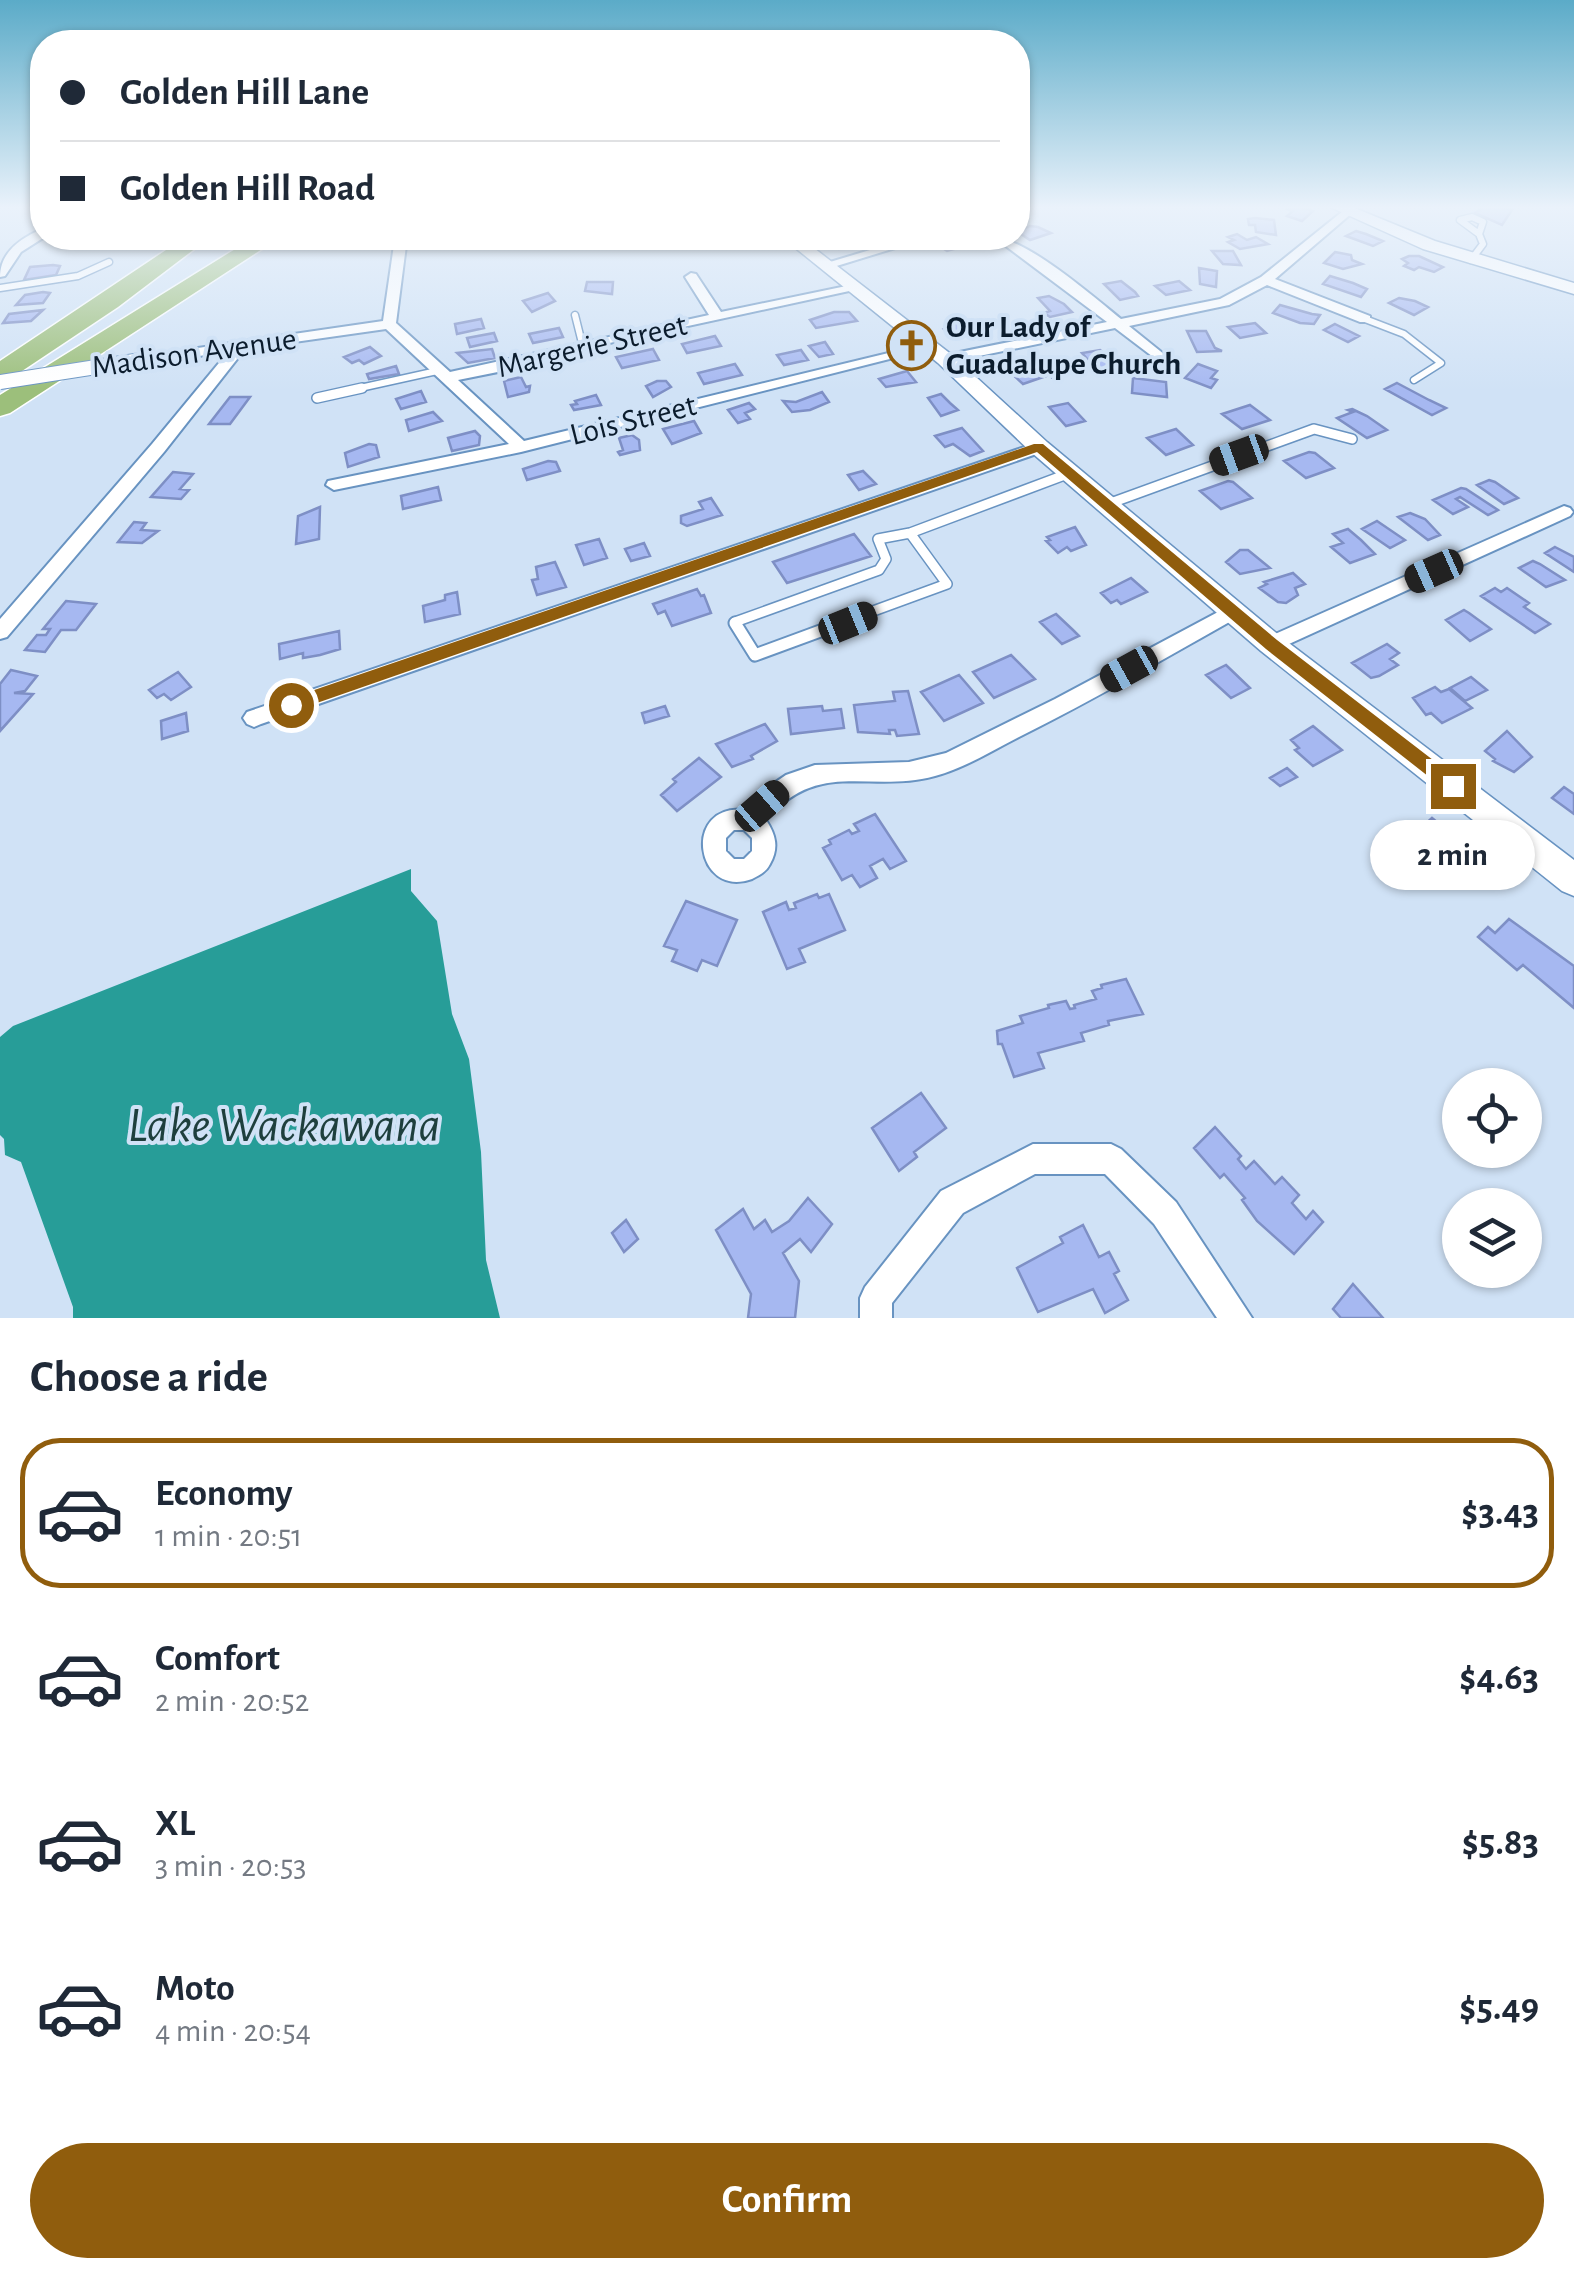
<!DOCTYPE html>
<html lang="en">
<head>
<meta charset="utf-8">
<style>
	body { margin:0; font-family:"Alegreya Sans",sans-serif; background:#f2f2f3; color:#1f2937; height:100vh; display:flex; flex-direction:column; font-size:38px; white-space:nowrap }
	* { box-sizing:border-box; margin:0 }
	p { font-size:32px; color:#747a83 }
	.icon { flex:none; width:55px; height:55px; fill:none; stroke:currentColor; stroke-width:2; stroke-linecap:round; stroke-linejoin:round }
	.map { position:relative; height:1318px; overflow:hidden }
	.details { display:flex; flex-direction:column; background:#fff; flex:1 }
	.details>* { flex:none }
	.hud { position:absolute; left:30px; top:30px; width:1000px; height:220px; border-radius:40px; box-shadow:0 2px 8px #0004; display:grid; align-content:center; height:220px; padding:0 30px; background:#fff }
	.tools { position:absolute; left:1442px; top:1068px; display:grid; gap:20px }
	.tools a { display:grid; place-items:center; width:100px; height:100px; border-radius:50%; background:#fff; box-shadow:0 2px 8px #0004; font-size:50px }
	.end { position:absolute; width:45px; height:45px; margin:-22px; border:12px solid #905d0d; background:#fff; box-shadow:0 0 0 5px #fff }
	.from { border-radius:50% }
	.bubble { position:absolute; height:70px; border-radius:35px; background:#fff; box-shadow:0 2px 8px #0004; font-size:32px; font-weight:700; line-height:70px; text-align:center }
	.car { position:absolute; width:30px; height:60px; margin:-30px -15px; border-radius:12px; box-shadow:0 0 8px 2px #0007; background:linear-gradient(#222 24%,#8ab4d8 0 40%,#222 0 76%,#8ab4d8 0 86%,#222 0) }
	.hud b { display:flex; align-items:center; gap:35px; height:95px; font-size:38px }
	.hud b+b { border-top:2px solid #e0e1e3 }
	.hud i { width:25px; height:25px; background:#1f2937 }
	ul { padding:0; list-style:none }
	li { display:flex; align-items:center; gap:30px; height:150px; margin:0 20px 15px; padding:0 10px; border:5px solid transparent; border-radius:40px }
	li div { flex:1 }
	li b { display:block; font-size:38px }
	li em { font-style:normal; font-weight:700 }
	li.selected { border-color:#905d0d }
	li>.icon { width:90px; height:90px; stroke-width:1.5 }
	h2 { padding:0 30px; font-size:45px; line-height:120px }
	.button { display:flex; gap:20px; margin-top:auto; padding:20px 30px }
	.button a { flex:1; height:115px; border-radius:60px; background:#905d0d; color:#fff; font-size:40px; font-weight:700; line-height:115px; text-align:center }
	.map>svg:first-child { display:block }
	.water { fill:#279d98 }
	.building { fill:#a6b8f1; stroke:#7e8fc5; stroke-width:2.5 }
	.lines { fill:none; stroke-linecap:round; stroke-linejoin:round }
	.lane-far2-casing { stroke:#6893c1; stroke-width:9 }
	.lane-far1-casing { stroke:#6893c1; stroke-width:12 }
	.lane-casing { stroke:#6893c1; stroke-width:15 }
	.street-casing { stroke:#6893c1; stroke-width:4 }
	.secondary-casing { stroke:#6893c1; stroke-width:3 }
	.highway-casing { stroke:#fff; stroke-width:3 }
	.lane-far2 { stroke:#fff; stroke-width:6 }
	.lane-far1 { stroke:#fff; stroke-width:9 }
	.lane { stroke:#fff; stroke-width:11 }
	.street { fill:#fff; fill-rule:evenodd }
	.secondary { fill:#fff; fill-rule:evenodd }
	.highway { fill:#9cbf7b; fill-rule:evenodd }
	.street-bridge-casing { stroke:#6893c1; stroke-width:16; stroke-linecap:butt }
	.street-bridge { stroke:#fff; stroke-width:14 }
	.route { fill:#905d0d }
	.labels { text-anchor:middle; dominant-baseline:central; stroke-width:8; stroke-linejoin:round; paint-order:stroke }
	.far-poi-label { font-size:32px; font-weight:bold; fill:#0b1c2d; stroke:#d0e2f6; text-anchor:start }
	.far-street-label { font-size:32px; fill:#0b1c2d; stroke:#d0e2f6 }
	.near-water-label { font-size:50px; font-style:italic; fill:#1e3f3d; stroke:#d0e2f6 }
</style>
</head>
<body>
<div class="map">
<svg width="1574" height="1318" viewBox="0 0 1574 1318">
	<rect width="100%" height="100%" fill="#d0e2f6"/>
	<path class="water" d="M411,869V891L437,921L452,1014L469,1059L481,1152L486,1260L500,1318H73V1307L21,1162L5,1155L4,1139L0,1135V1037L13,1026Z"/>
	<path class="building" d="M1290,207H1300L1313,211L1302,221L1287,216L1293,211L1287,209Z
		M1484,207H1502L1512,210L1502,225L1475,213Z
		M1255,218L1274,220L1276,235L1256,232L1255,225H1249L1248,219Z
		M1030,226L1038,227L1051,233L1030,240L1018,232Z
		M1356,231L1366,234L1383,241L1373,246L1346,236Z
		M1237,234L1247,240L1256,237L1268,244L1240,249L1228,242L1234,240L1228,237Z
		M849,238L863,243L839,249L830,242Z
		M967,238L975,243L951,247L954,249L947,251L938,245Z
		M1212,251H1233L1241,265L1223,264Z
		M1335,252L1351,255L1352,260L1362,264L1343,269L1324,263Z
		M1409,256H1419L1443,267L1434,272L1419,267L1414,270L1404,266L1408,263L1402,259Z
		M53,265L60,266L56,275L24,280L30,267Z
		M1199,268L1217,271L1216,287L1200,284Z
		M1330,276L1353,283L1367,289L1361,297L1323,284Z
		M1121,281L1135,292L1138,296L1120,300L1104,284Z
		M1179,281L1190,290L1166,295L1155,286Z
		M587,282H613L612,294L585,291Z
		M43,292L50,293L43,303L16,305L25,295Z
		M548,293L555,301L532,312L523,301Z
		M1049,296L1064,304L1072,312L1050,317L1044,313L1050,311L1038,298Z
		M1399,298L1415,301L1428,307L1414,315L1389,303Z
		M1280,305L1312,314L1320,315L1314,324L1300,323L1273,313Z
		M43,310L31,321L3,323L9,314Z
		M834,312H849L857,321L816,328L810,320Z
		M481,319L484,328L457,334L455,324Z
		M964,319L980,330L956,338L944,329Z
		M1255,323L1266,333L1240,338L1228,327Z
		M1335,324L1359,336L1348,342L1324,330Z
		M559,328L563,337L533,343L529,334Z
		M1187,331H1206L1215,348L1222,351L1197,352Z
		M494,333L497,341L470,347L467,338Z
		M715,336L721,346L687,353L682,344Z
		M825,342L833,354L819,357L809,346Z
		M370,347L381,356L364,364L359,360L352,363L344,357Z
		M492,349L495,358L468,363L457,353Z
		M653,349L659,360L622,368L616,357Z
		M801,350L808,360L784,365L777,355Z
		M1100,350L1107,356L1117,366L1097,370L1082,353Z
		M735,364L742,375L704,384L698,373Z
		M1198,364L1217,371L1211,378L1217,380L1211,388L1185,378Z
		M1037,365L1043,370L1054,366L1065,375L1054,379L1049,375L1023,384L1011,373Z
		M396,366L399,374L369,379L367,374Z
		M907,371L916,382L886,387L879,379Z
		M521,377L526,387L530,386L529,392L508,397L504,381Z
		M1133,378L1166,382L1167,397L1132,393Z
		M657,381H666L671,387L653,397L646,386Z
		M1397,383L1429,400L1446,408L1432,415L1385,389Z
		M421,391L426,402L401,409L396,399Z
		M822,392L829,402L810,410L792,412L783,401L796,402Z
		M941,394L950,403L958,410L941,416L928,398Z
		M596,395L601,405L574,410L571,405L577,404L575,401Z
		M230,397H250L230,424H209Z
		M749,403L755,409L745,413L750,419L738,423L728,410Z
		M1068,403L1085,421L1066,426L1049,407Z
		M1250,405L1270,420L1242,429L1222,414Z
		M1352,409L1367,416L1387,430L1367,438L1337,418L1353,412L1348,410Z
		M433,412L442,421L409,431L406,420Z
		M694,421L701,433L672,444L663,429Z
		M962,428L972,439L983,451L970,456L953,444L945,447L935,436Z
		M1176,429L1193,445L1166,455L1147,438Z
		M475,431L480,436L479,445L452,451L448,438Z
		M632,435L639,440L640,450L620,455L618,452L623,450L619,438Z
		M369,444L376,445L379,457L348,467L345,453Z
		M1309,452L1315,453L1334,468L1306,478L1284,461Z
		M548,461L556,462L560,471L527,480L523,469Z
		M863,471L876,484L859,490L848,475Z
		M173,472L193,474L180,489L189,490L181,499L151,497Z
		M1489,480L1495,482L1518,498L1504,504L1477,485Z
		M1228,481L1233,482L1252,498L1221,509L1200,491Z
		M438,487L441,500L403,509L401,496Z
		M1461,488L1466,489L1498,510L1488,515L1460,497L1456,499L1468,507L1453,514L1433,500Z
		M711,498L722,515L687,526L681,523V516L703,509L699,502Z
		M320,507L319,539L296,544L298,516Z
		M1410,513L1425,519L1440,535L1428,540L1398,517Z
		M1377,521L1405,540L1390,548L1362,529Z
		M134,522L146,523L141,530L158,531L142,543L118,542Z
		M1075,527L1086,545L1071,551L1067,547L1058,553L1046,541L1050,540L1047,537Z
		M1348,529L1361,540L1375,554L1350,563L1331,547L1343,543L1333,534Z
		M854,534L871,556L787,583L773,562Z
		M599,539L607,558L584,565L576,545Z
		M644,543L650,556L631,561L625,549Z
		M1555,547L1574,557V572L1545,553Z
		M1240,550H1248L1270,568L1240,574L1226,562Z
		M1533,561L1540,564L1565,580L1546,587L1519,568Z
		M555,562L566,587L537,595L532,580L538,579L536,567Z
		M1293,573L1305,584L1295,588L1298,595L1286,603L1278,602L1259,588L1267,584L1264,582Z
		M1131,578L1147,592L1121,604L1117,600L1111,603L1101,593Z
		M1495,588L1501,592L1507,588L1529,603L1524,607L1550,624L1535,633L1481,596Z
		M697,589L701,596L704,595L711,613L672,626L665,611L658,614L653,604Z
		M457,592L460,614L425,622L423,606L445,600V595Z
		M66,601L96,604L76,630H61L45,652L25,650L37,635H46L50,629H43Z
		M1464,610L1469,613L1491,629L1470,641L1446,620Z
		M1056,614L1073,630L1079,636L1062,644L1040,622Z
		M339,631L340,649L320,655L303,658V653L280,659L279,644Z
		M1387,644L1399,653L1390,659L1398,665L1379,676L1371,678L1352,663Z
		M1011,655L1035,679L994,698L973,672Z
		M1226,665L1250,688L1231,698L1206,675Z
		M11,670L37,676L25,691L14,693L33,694L0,731V684Z
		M178,672L191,687L171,700L164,694L157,698L149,690Z
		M959,675L983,703L944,721L921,692Z
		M1471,677L1487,690L1465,701L1450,688Z
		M1435,687L1441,692L1449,689L1472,708L1442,723L1431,713L1426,715L1413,698Z
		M908,691L919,734L897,736L895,730H889L890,734L858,732L854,705L895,701L893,692Z
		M665,706L669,716L645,723L642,713Z
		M822,706L823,711L841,709L844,728L791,734L788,709Z
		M186,713L188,731L162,739L161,721Z
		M765,724L777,741L751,756L753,759L732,767L716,744Z
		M1313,726L1342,750L1313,766L1295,750L1299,748L1291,740Z
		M1507,731L1532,757L1514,772L1493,761L1495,759L1485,751Z
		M699,758L721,777L677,811L661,795L676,782L673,779Z
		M1287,768L1297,777L1280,786L1270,778Z
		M1564,787L1574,794V814L1552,798Z
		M875,814L906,861L890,869L883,859L870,866L877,878L860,887L852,875L842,880L823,848L831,844L829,840L849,830L852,834L859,831L854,824Z
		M1432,818L1454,836L1432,856L1410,838Z
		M817,894L819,898L829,894L845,930L799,949L805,962L787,969L763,912L786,902L789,910L796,908L794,903Z
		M686,901L737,920L717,966L702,960L697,971L672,961L677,950L664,946Z
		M1509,919L1574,966V1008L1523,965L1517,970L1478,937L1488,927L1495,933Z
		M1126,979L1143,1014L1108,1021L1109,1025L1081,1033L1084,1041L1038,1053L1044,1068L1014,1077L1002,1044H998L997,1031L1023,1023L1020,1016L1049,1008L1048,1005L1066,1001L1070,1009L1075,1008L1074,1005L1096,999L1092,991L1102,988L1101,985Z
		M921,1093L946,1128L914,1152L917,1157L899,1171L872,1128Z
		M1215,1127L1241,1156L1238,1159L1246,1169L1254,1161L1275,1184L1282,1177L1299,1195L1292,1203L1306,1219L1313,1211L1323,1222L1294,1254L1257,1221L1242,1200L1245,1198L1224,1174L1220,1178L1194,1148Z
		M808,1198L832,1224L811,1252L800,1239L783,1253L799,1281L795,1318H748L751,1294L716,1230L743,1209L754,1229L765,1220L772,1232L789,1221Z
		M626,1220L638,1239L624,1252L612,1233Z
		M1083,1225L1099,1257L1109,1252L1119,1271L1114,1274L1128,1300L1105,1313L1093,1289L1038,1312L1017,1268L1063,1243L1060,1237Z
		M1353,1284L1383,1318H1341L1333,1309Z"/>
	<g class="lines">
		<defs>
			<path id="lane-far2" d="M1472,217L1483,222L1479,234L1460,220Z
				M1471,260L1483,244L1479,234
				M0,288L78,276L109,262
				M575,315L583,347
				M1365,319L1404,334L1441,363L1414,380
				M351,390L437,371"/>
			<path id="lane-far1" d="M317,398L362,388
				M1108,504L1314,429L1352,439
				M910,533L1070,473
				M737,625L735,622L879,570L886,559L878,539L910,533
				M835,625L947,584L910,533"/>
			<path id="lane" d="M735,623L755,655L842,623"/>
			<path id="street" d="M1348,207L1352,209V213L1275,279L1370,316V322H1360L1267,285L1229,305L1129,326L1170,359L1172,362L1165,366L1115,328L945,363L938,359L945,355L1107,322L995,238C1026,238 1095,298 1121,319L1220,299L1261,277Z
				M42,229L43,238L21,252L5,276L0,277C0,252 21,238 42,229Z
				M395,238H407L396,323L450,372L709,315L685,277L691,273L696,274L721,312L856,284L863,288L545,357L513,369L458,380L524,441L930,343L937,347L521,452L334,490L326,485L328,481L509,444L386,329L245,349L164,452L7,637L0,639V619L152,444L228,352L141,364L134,360L136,357L383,321Z
				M910,238H928L830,268L820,265Z
				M1039,442L1045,443V451L261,724L254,727L247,724L243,718L247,712Z
				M1564,506L1570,508L1573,512L1570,516L1278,649L1271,652L1261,644L1264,639Z
				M1233,604L1240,606L1243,611L1240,616C1167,657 1094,700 1019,737C991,751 965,768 935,776C868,794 819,758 766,820C776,835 779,848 770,864C766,872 760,875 752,879C695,900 681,802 746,810L764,790L786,775L815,765L909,762L946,753L1055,699ZM734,830H744L752,838V851L744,859H734L726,851V838Z
				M1033,1144H1111L1121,1149L1176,1202L1252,1318H1217L1154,1224L1105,1174H1035L963,1213L892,1303V1318H860V1298L865,1287L941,1191Z"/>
			<path id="secondary" d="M1330,207H1352L1435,241L1574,283V294L1423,249Z
				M783,238H801L952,355L1047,442L1281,637L1574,860V896L1562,891L1261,651L1031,452L938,363Z"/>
			<path id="highway" d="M184,238H209L118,307L10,379L0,381V361Z
				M253,238H279L10,413L0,416V395Z"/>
		</defs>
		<use href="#lane-far2" class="lane-far2-casing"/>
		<use href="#lane-far1" class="lane-far1-casing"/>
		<use href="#lane" class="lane-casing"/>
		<use href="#street" class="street-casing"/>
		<use href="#secondary" class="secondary-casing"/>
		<use href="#highway" class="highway-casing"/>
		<use href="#lane-far2" class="lane-far2"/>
		<use href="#lane-far1" class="lane-far1"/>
		<use href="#lane" class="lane"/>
		<use href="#street" class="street"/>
		<use href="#secondary" class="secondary"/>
		<use href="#highway" class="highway"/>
		<defs>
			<path id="street-bridge" d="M0,382L141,360"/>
		</defs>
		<use href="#street-bridge" class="street-bridge-casing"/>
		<use href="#street-bridge" class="street-bridge"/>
	</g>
	<linearGradient id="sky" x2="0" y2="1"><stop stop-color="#5babc8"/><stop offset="0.53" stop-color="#eaf2fb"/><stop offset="1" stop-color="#eaf2fb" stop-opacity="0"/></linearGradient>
	<rect width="1574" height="391" fill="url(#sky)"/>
	<path class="route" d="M1034,444H1043L1277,640L1459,780V791H1447L1266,649L1037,452L291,712L283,705L285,700Z"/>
	<defs>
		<symbol id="church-ring" viewBox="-11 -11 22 22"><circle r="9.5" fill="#d0e2f6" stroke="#905d0d" stroke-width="1.5"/><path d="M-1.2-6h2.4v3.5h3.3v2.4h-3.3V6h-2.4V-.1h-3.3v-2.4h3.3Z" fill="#905d0d"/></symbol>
	</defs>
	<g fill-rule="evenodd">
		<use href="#church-ring" x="884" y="318" width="55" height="55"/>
	</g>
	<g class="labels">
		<g class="far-poi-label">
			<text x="946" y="327">Our Lady of<tspan x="946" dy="37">Guadalupe Church</tspan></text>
		</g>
		<g class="far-street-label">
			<text transform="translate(592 346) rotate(-13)">Margerie Street</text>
			<text transform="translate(194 353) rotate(-8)">Madison Avenue</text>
			<text transform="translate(633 420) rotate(-14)">Lois Street</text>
		</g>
		<g class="near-water-label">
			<text x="284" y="1126">Lake Wackawana</text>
		</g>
	</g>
</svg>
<div class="tools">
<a><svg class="icon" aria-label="locate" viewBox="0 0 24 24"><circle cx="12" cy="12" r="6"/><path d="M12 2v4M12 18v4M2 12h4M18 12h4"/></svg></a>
<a><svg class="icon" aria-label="layers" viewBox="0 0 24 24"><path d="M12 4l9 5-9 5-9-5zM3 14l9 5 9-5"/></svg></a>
</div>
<i class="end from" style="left:291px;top:705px"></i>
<i class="end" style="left:1453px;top:786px"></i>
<div class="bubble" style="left:1370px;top:820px;width:165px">2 min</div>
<i class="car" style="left:1239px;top:455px;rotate:250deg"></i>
<i class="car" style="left:1434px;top:571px;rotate:246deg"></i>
<i class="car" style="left:848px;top:623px;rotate:68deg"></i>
<i class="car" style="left:1129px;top:669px;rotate:241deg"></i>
<i class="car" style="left:762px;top:806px;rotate:49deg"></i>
<div class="hud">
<b><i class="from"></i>Golden Hill Lane</b>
<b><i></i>Golden Hill Road</b>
</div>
</div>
<section class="details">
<h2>Choose a ride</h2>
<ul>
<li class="selected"><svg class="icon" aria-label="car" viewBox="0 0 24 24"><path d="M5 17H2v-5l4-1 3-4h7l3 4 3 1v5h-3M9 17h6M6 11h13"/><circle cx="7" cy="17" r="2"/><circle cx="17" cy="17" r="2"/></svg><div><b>Economy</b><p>1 min · 20:51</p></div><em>$3.43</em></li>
<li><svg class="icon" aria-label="car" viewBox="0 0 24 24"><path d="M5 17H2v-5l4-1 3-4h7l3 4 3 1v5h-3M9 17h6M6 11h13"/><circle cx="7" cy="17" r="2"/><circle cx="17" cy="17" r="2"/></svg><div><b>Comfort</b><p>2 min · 20:52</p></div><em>$4.63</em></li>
<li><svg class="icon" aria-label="car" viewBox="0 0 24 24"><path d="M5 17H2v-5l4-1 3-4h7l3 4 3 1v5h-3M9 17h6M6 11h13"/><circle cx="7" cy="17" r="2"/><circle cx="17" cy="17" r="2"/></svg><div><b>XL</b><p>3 min · 20:53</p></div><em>$5.83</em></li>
<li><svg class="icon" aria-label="car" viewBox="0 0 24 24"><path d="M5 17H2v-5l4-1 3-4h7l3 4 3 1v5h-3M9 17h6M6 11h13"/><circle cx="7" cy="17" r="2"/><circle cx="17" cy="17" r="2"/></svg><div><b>Moto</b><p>4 min · 20:54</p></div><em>$5.49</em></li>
</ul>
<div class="button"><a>Confirm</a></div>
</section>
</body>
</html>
